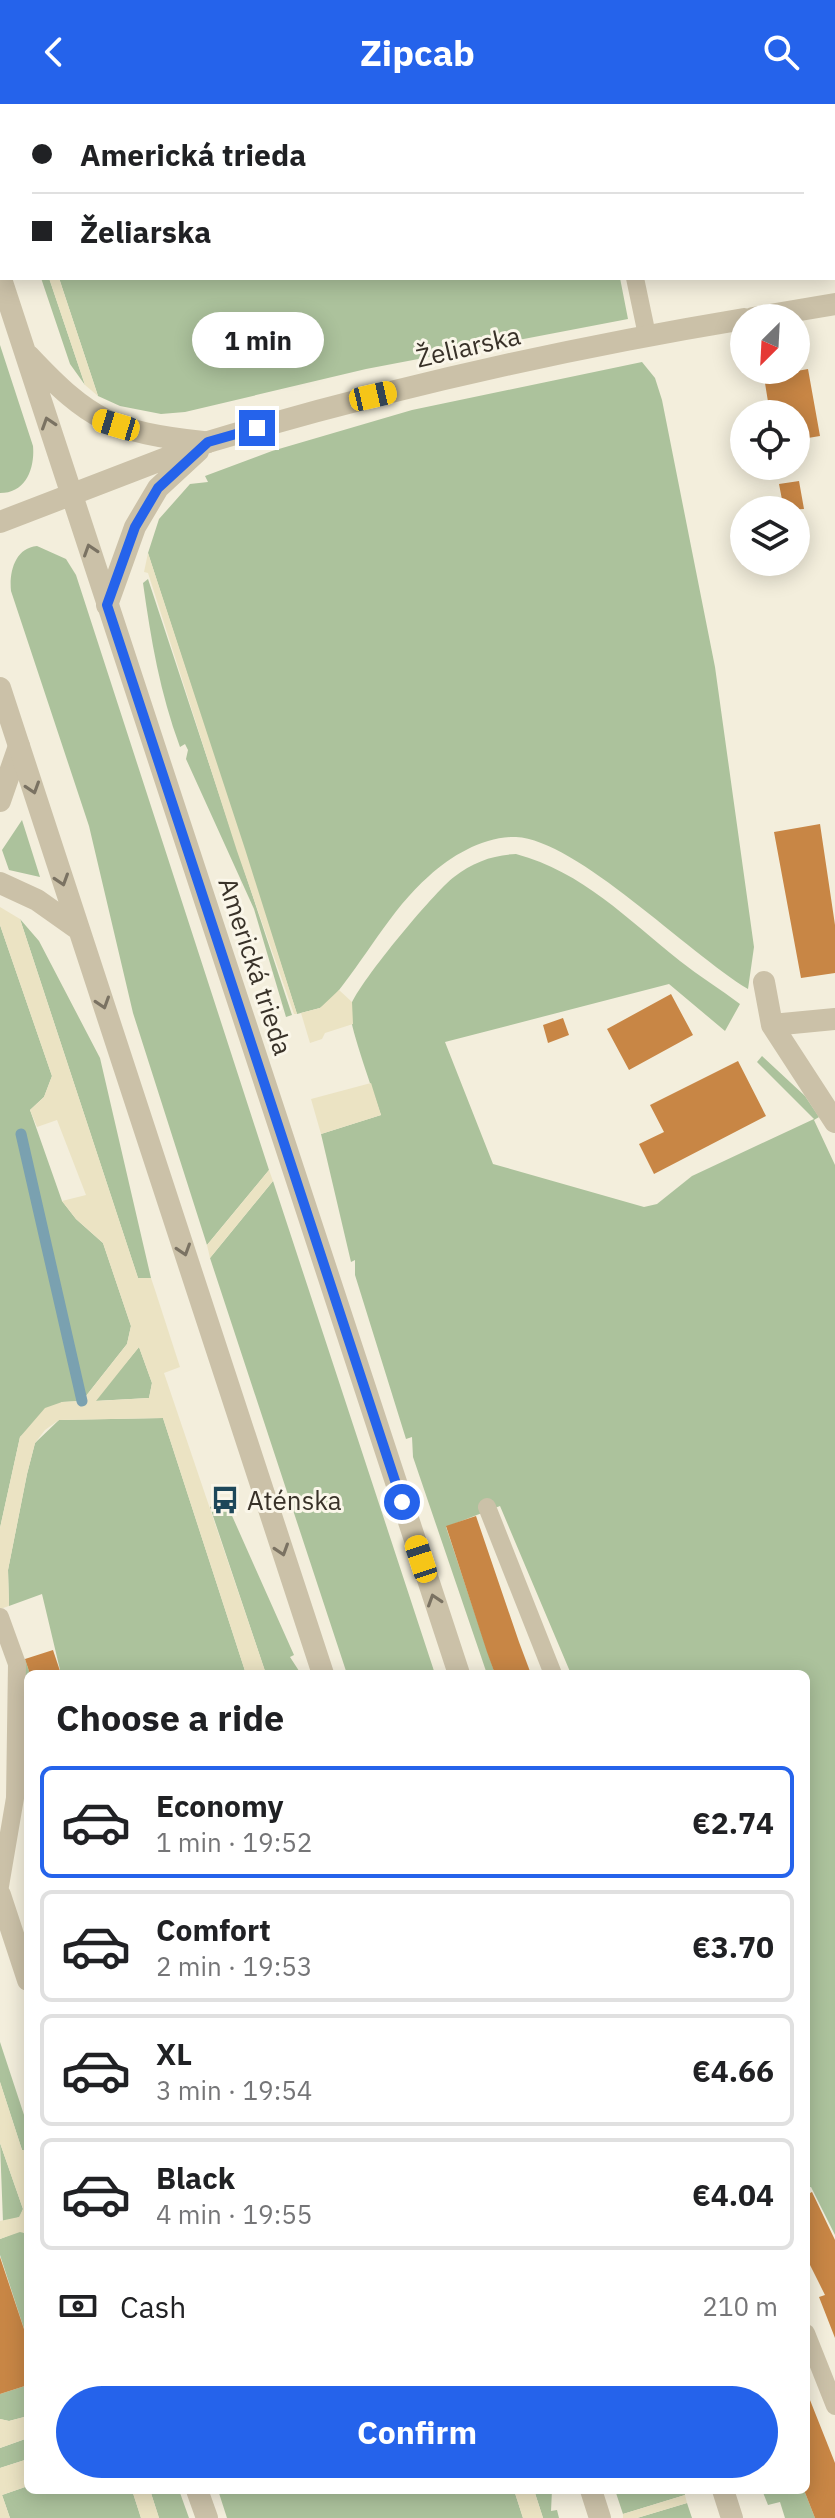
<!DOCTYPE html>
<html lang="en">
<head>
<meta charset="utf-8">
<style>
	body { margin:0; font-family:"IBM Plex Sans",sans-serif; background:#f6f6f6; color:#202124; height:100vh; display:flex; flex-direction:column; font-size:30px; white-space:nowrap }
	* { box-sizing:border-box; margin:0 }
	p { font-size:26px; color:#757577 }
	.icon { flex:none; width:44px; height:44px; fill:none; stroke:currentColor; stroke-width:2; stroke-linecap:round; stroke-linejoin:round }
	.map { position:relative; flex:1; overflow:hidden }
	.side { position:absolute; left:24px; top:1566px; width:786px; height:824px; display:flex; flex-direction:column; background:#fff; border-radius:12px; box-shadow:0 4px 20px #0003 }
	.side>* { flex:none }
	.hud { position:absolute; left:0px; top:0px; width:836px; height:176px; box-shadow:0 4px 20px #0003; display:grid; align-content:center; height:176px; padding:0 32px; background:#fff }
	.needle { width:52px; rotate:204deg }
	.buttons { position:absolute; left:730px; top:200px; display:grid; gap:16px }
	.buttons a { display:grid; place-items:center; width:80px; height:80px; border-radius:50%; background:#fff; box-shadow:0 4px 20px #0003; font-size:40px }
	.end { position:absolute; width:36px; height:36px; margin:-18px; border:10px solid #2563eb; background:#fff; box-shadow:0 0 0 4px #fff }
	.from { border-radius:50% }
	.bubble { position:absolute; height:56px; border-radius:28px; background:#fff; box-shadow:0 4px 20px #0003; font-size:26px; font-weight:700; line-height:56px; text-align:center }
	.car { position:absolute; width:24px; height:48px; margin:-24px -12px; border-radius:10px; box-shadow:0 0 6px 2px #0007; background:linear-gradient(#f5c518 24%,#345 0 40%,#f5c518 0 76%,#345 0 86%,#f5c518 0) }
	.hud b { display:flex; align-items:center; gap:28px; height:76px; font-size:30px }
	.hud b+b { border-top:2px solid #e0e0e0 }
	.hud i { width:20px; height:20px; background:#202124 }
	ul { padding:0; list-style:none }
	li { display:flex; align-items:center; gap:24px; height:112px; margin:0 16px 12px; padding:0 16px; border:4px solid #e0e0e0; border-radius:12px }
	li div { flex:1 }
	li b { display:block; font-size:30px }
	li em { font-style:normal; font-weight:700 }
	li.active { border-color:#2563eb }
	li>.icon { width:72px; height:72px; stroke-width:1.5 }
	h2 { padding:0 32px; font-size:36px; line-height:96px }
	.pay { display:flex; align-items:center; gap:20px; height:88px; padding:0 32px; font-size:30px }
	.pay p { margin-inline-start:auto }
	.cta { display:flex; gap:16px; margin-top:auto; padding:16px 32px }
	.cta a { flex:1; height:92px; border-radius:48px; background:#2563eb; color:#fff; font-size:32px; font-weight:700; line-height:92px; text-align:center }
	header { display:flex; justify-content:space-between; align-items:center; height:104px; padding:0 32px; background:#2563eb; color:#fff; font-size:36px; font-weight:700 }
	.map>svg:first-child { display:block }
	.green { fill:#acc29c }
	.plaza { fill:#ebe3c3; fill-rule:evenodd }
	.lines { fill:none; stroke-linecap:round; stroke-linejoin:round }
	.stream { stroke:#7aa1b0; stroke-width:11 }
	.building { fill:#c88645 }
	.service { stroke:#cbc1a8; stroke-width:18 }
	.minor { stroke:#cbc1a8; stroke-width:22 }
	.tertiary { stroke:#cbc1a8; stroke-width:22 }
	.oneway { stroke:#7a7262 }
	.route { stroke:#2563eb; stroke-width:10 }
	.labels { text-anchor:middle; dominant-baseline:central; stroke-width:6; stroke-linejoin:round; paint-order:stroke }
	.street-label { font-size:26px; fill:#383128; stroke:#faf6e9 }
	.poi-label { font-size:26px; fill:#383128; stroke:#faf6e9; text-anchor:start }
</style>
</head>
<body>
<header><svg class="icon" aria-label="back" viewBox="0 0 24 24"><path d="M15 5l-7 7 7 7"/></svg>Zipcab<svg class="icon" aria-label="search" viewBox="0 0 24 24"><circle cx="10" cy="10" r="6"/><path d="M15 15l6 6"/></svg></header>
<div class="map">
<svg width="835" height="2414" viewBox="0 0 835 2414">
	<rect width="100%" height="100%" fill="#f3eedc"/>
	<path class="green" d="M2,0H588V2H3Z
		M41,174H49L85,281L70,260Z
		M59,174H620L628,215L366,265L185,308L161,310L120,302L98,292Z
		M0,241L33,342C35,364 26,389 0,389Z
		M642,258L655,274L662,296L715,563L754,843L748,885C688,849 577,736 516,733C485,732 452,751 429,772C390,806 365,856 331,896L320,904L297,910L148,449L159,415L190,380L208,378L205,372L272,347L412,306Z
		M37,442L66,455L76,471L269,1066L207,1141L133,909L89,722L11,487C9,468 15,444 37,442Z
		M148,475L292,911L286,913L254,805L186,655L188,646L185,640L180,643C160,589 151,536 143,479Z
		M22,716L40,773L9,766L2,746Z
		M516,750C583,768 627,815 680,857C699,872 720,885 740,900L725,927L669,880L445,938L493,1060L644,1103L657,1100L692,1072L814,1015L757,958L762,952L805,992L819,1013L814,1016L835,1061V2131L811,2083L806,2084V1570H571L500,1402L446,1423L495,1570H487L413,1353L412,1333L406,1335L355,1171V1156L351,1158L321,1030L381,1011C375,992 347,917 350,904C354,884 435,787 454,773C473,758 493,751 516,750Z
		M20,815L39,837L100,954L151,1174H138Z
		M0,821L52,972L44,993L30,1006L62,1097L76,1115L103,1139L131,1222L127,1240L82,1297L62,1298L20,1333L0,1424Z
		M273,1077L435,1570H347L210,1154Z
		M139,1243L152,1279L149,1294L94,1297Z
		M163,1314L246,1570H61L42,1490L9,1502L8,1466L27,1370L35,1339L59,1316Z
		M225,1396L294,1551L290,1553L301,1570H266L210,1403Z
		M25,1555L30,1570L28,1798L26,1788Z
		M0,1938L28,2023L26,2047L22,2046L0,1978Z
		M0,2039L23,2105L20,2113L3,2118Z
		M20,2127L28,2130V2237L0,2151V2135Z
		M28,2281V2312L9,2317L0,2315V2290Z
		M28,2334V2355L0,2364V2344Z
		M28,2382V2386H132L141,2414H10L2,2391Z
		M150,2386H179L189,2414H159Z
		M218,2386H514L523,2414H227Z
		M534,2386H552L551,2407L557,2406L559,2414H543Z
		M615,2386H684L685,2391L623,2410Z
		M762,2386H804L815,2414H785L780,2398L768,2401Z
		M687,2399L692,2414H637Z"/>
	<path class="plaza" d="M49,174H59L98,292L85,281Z
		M148,449L245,745L297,910H294L237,747L148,469L144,468Z
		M0,803L20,815L138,1174H151L156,1189L180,1263L164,1269L266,1570H246L163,1314L59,1316L45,1326L35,1339L27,1370L8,1466L9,1502L0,1505V1424L20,1333L45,1304L62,1298L82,1297L127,1240L131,1222L103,1139L76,1115L62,1097L86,1091L57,1016L37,1023L30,1006L44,993L52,972L0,821ZM139,1243L152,1279L149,1294L96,1297Z
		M339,886L352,898L353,920L325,929L322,935L310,939L301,909L320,904Z
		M371,979L381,1011L321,1030L311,995Z
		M269,1066L273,1077L210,1154L207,1141Z
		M0,1978L22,2046L28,2047V2130L20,2128L0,2135V2117L19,2113L23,2105L0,2039Z
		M28,2312V2334L0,2344V2315L9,2317Z
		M28,2355V2382L2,2391L10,2414H0V2364Z
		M132,2386H150L159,2414H141Z
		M514,2386H534L543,2414H523Z
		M685,2391L687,2399L637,2414H623V2410Z"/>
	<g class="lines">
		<path class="stream" d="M21,1030L82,1297"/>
	</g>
	<path class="building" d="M808,265L820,332L796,336V310H770L764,273Z
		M799,377L804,405L784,406L779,380Z
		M820,720L835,821V869L801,874L774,728Z
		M671,890L693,931L629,966L607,925Z
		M563,914L569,931L548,939L543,921Z
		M738,957L766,1012L654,1070L639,1040L664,1028L650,1001Z
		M476,1412L519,1538L531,1570H495L487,1548L446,1422Z
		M53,1546L61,1570H30L25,1555Z
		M812,2088L835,2136V2234L819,2193L825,2191L806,2153V2091Z
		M0,2153L28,2237V2281L0,2290Z
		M806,2286L835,2359V2414H815L804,2386Z"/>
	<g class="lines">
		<path class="service" d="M599,0V2
			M635,174L647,231
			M487,1403L553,1570
			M0,1513L17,1560L15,1694L0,1782
			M806,2229L835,2302"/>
		<path class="minor" d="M753,214L835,200
			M208,338C383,286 563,245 744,215
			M0,697L19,642
			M764,878L772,921L835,1018
			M772,921L835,915
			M0,1791L28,1876
			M197,2386L207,2414"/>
		<path class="tertiary" d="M0,172L459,1570
			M29,252C90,317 113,328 203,338
			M0,418L208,338
			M107,501L135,423L158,384L198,347
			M0,584L323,1570
			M0,779L37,796L78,825
			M591,2386L600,2414
			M723,2386L732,2414"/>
	</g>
	<defs><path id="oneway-chevron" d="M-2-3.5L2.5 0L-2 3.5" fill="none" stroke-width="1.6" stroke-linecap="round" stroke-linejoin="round" transform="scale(2)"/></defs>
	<g class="oneway">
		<use href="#oneway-chevron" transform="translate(48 319) rotate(-108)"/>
		<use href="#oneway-chevron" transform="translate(90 446) rotate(-108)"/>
		<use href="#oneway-chevron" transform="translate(33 684) rotate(72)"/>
		<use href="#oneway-chevron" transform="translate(62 776) rotate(72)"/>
		<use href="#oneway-chevron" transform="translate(103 899) rotate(72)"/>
		<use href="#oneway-chevron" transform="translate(184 1146) rotate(72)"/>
		<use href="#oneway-chevron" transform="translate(282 1446) rotate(72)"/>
		<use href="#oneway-chevron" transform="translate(434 1496) rotate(-108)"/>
	</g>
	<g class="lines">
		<path class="route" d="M257,324L208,338L158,384L135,423L107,501L402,1398"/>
	</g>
	<defs>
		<symbol id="bus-bare" viewBox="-9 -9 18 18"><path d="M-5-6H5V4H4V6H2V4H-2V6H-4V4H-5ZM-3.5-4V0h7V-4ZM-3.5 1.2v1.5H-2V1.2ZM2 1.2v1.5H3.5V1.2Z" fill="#1d475a" stroke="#faf6e9" stroke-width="2.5" paint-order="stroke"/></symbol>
	</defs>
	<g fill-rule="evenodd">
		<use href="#bus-bare" x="205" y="1376" width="40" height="40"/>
	</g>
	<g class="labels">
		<g class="street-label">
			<text transform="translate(468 242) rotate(-13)">Želiarska</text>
			<text transform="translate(256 862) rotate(72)">Americká trieda</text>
		</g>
		<g class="poi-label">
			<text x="247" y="1396">Aténska</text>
		</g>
	</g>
</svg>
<div class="buttons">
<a><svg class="needle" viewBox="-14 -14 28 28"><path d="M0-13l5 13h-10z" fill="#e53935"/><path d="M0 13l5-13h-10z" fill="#757577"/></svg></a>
<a><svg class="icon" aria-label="locate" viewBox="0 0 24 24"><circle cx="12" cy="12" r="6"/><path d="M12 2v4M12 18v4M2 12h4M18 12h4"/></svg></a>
<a><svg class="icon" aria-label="layers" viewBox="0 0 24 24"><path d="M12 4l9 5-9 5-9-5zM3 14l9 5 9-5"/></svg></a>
</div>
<i class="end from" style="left:402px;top:1398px"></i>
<i class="end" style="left:257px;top:324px"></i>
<div class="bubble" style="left:192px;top:208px;width:132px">1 min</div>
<i class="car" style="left:373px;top:292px;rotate:77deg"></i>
<i class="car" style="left:116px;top:321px;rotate:287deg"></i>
<i class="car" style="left:421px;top:1455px;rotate:342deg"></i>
<div class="hud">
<b><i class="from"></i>Americká trieda</b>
<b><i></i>Želiarska</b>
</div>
<section class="side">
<h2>Choose a ride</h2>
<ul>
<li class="active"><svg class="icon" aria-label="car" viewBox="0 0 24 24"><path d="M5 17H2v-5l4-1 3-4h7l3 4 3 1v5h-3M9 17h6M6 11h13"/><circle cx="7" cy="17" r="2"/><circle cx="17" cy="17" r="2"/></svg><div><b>Economy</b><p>1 min · 19:52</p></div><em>€2.74</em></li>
<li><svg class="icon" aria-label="car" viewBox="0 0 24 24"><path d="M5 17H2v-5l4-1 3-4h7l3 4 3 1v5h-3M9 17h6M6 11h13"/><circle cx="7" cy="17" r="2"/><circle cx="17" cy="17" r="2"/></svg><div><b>Comfort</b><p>2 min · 19:53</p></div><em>€3.70</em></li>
<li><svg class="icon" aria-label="car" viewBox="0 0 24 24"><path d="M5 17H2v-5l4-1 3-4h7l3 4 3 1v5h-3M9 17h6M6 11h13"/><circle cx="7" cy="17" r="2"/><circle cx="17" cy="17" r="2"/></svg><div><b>XL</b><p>3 min · 19:54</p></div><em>€4.66</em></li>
<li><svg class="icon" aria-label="car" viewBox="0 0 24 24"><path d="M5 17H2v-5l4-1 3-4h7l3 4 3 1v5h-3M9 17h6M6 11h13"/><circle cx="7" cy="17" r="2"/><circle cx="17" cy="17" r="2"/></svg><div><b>Black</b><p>4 min · 19:55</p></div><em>€4.04</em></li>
</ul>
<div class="pay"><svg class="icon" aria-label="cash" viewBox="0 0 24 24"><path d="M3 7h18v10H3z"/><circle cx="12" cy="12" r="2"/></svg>Cash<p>210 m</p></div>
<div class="cta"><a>Confirm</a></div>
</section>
</div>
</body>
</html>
